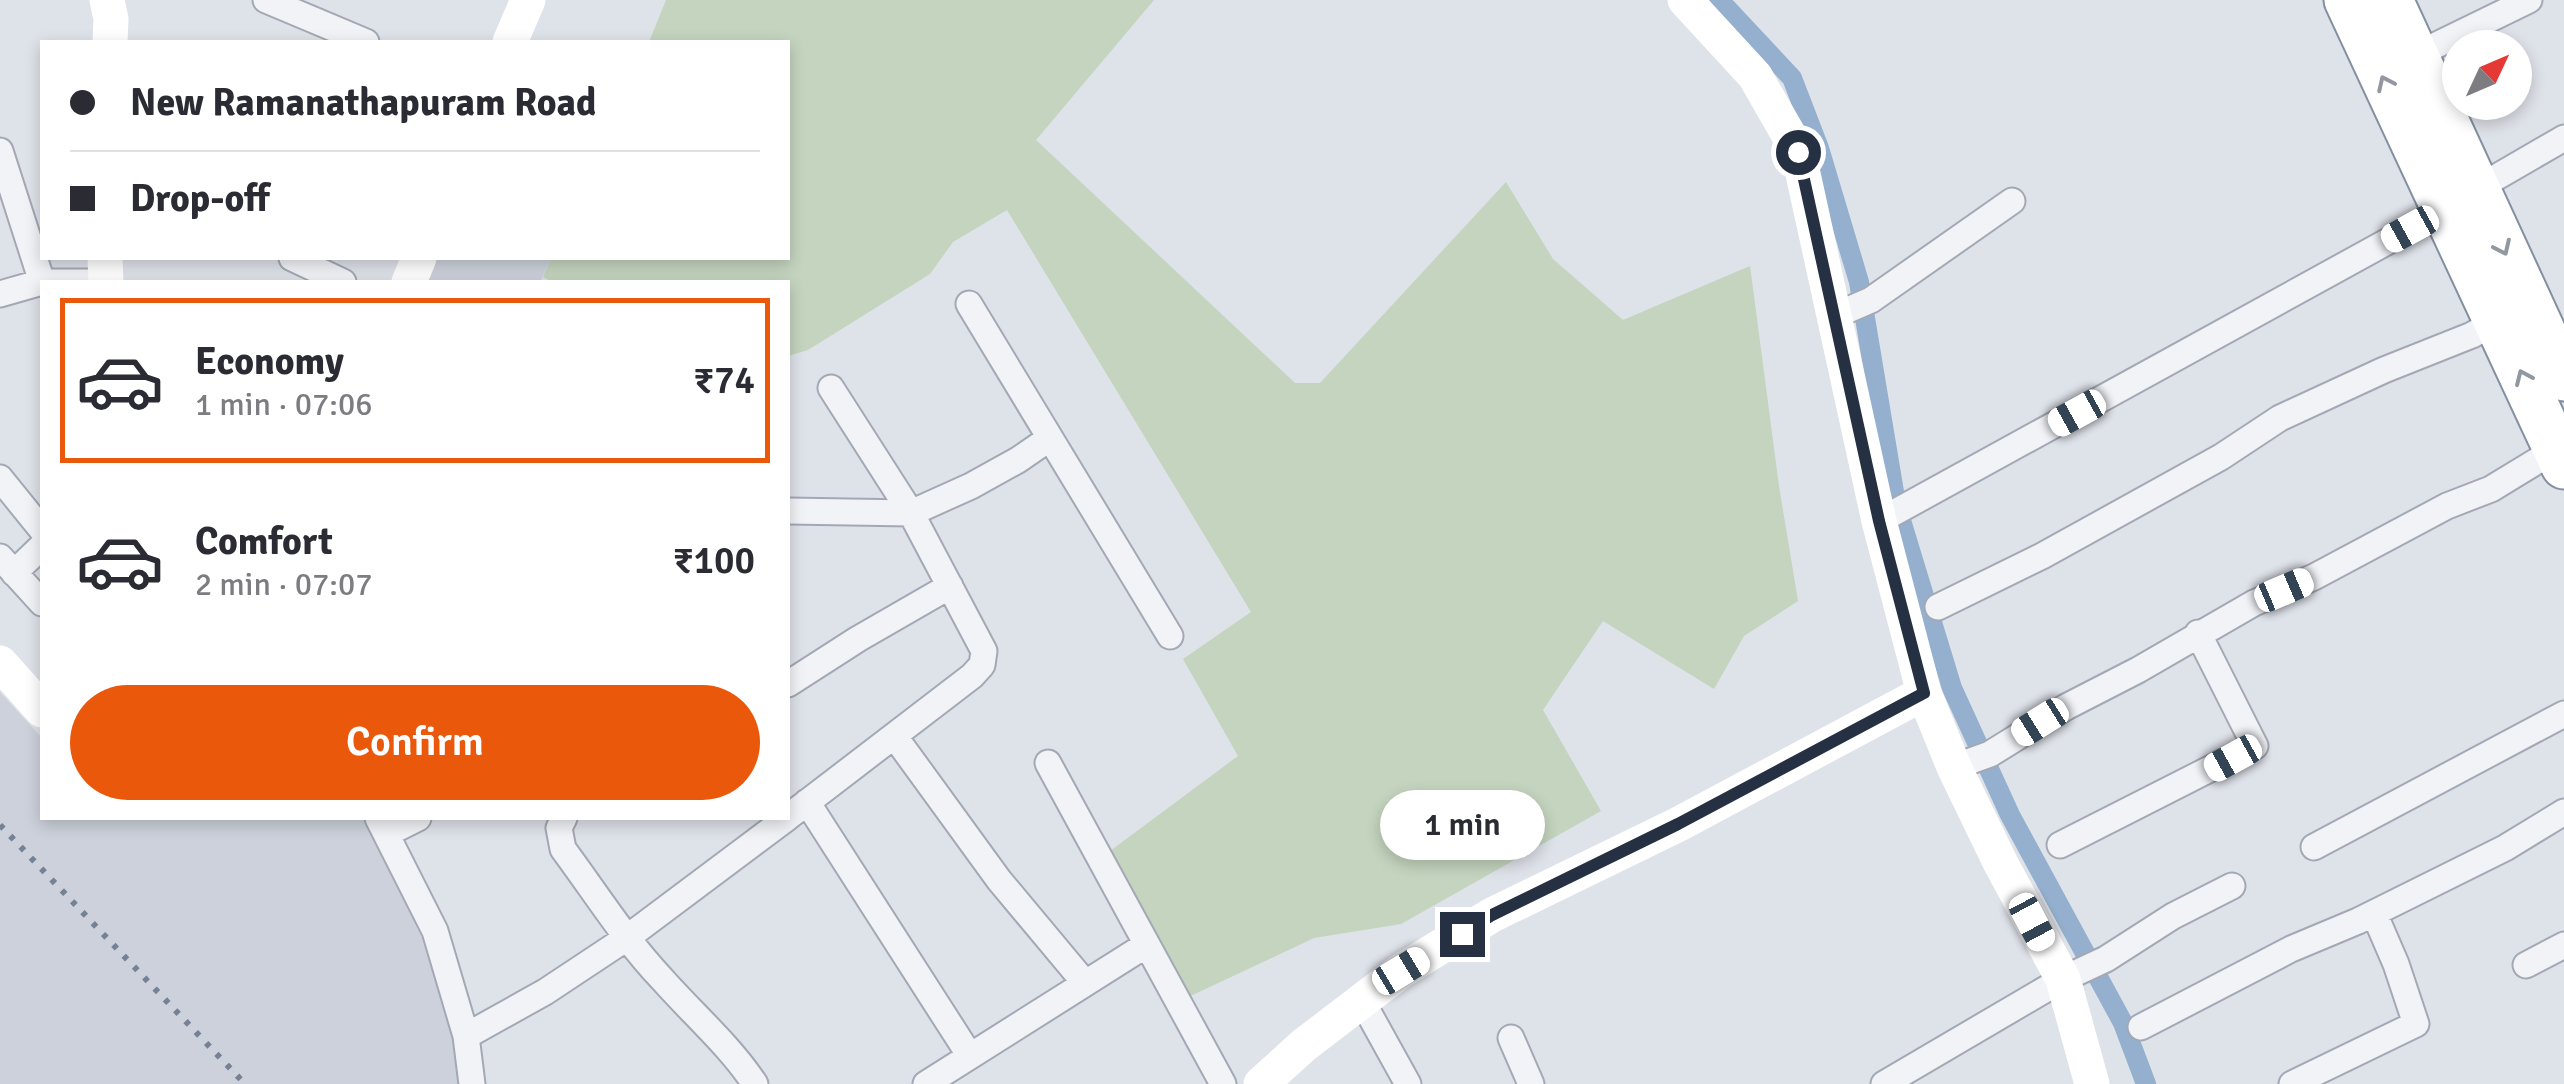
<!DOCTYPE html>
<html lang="en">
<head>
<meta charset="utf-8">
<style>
	body { margin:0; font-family:Signika,sans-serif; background:#f7f7f7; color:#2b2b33; height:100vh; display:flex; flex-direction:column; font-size:38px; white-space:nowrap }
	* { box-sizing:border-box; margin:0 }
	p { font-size:32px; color:#7c7c81 }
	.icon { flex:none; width:55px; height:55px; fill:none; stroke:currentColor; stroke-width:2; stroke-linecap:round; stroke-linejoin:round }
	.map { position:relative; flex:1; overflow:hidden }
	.details { position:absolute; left:40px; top:280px; width:750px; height:540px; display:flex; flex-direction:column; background:#fff; border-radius:0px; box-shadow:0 5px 15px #0003 }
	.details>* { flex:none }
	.top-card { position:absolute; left:40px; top:40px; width:750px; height:220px; border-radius:0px; box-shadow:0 5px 15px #0003; display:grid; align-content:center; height:220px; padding:0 30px; background:#fff }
	.needle { width:65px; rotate:46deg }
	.buttons { position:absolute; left:2442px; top:30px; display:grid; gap:20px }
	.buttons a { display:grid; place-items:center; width:90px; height:90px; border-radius:50%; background:#fff; box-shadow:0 5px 15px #0003; font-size:50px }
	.end { position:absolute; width:45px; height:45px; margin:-22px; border:12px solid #253042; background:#fff; box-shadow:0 0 0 5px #fff }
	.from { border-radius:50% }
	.bubble { position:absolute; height:70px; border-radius:35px; background:#fff; box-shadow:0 5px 15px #0003; font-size:32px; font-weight:600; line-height:70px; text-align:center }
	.car { position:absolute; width:30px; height:60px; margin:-30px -15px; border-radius:12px; box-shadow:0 0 8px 2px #0007; background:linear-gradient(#fff 24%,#345 0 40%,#fff 0 76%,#345 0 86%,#fff 0) }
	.top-card b { display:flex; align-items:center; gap:35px; height:95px; font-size:38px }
	.top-card b+b { border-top:2px solid #e1e1e2 }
	.top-card i { width:25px; height:25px; background:#2b2b33 }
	ul { padding:18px 0 0; list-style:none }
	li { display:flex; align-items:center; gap:30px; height:165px; margin:0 20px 15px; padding:0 10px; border:5px solid transparent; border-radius:0px }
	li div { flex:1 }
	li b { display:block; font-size:38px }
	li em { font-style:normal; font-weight:600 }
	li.selected { border-color:#ea580c }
	li>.icon { width:90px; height:90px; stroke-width:1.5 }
	.cta { display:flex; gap:20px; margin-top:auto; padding:20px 30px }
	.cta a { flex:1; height:115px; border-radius:60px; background:#ea580c; color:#fff; font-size:40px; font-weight:600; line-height:115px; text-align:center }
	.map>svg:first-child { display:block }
	.built { fill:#ccd1db }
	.green { fill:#c4d4be }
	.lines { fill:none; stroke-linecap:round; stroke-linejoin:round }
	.canal { stroke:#94b0ce; stroke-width:20 }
	.street-casing { stroke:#a3a9b4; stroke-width:29 }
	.highway-casing { stroke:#848fa1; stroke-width:49 }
	.street { stroke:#f1f3f7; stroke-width:25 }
	.secondary { stroke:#fff; stroke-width:35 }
	.highway { stroke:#fff; stroke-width:45 }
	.rail { stroke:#758195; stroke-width:6; stroke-dasharray:5 10; stroke-linecap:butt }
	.oneway { stroke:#9298a0 }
	.route { stroke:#253042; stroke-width:12 }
</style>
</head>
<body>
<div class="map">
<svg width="2564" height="1084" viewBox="0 0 2564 1084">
	<rect width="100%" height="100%" fill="#dee2e9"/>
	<path class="built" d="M436,258H551L540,282H425Z
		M0,692L42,738V818H362L398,884L423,940L453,1035L459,1084H0Z"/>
	<path class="green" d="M666,0H1154L1036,140L1295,383H1320L1506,182L1553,259L1623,320L1750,266L1779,486L1798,601L1744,636L1714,689L1603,621L1543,710L1601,811L1401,924L1314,938L1182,1000L1102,857L1238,756L1183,659L1251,612L1007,210L953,242L930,274L808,350L788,356V282H553L543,277L551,258H788V42H649Z"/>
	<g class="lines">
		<path class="canal" d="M1719,0L1792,78L1819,148L1859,282L1896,504L1952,688L2010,815L2123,1023L2146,1084"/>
		<defs>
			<path id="street" d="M266,0L366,42
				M2414,56L2529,0
				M0,151L42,282
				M2476,189L2564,138
				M292,258L343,282
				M0,294L42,282H106
				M969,304L1170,636
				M1834,316L1871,300L2012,201
				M0,478L42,530
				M788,511L911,513L971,486L1018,460L1050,438
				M1879,521L2443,211
				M0,557L42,603
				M14,573L42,546
				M1938,607L2042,556L2221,457L2280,418L2384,370L2472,335L2497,321
				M788,684L858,639L950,586
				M895,737L999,880L1085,983
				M1048,763L1223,1084
				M1954,767L1990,754L2066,707L2138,670L2254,603L2314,577L2447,506L2491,489L2555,450
				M807,802L970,1056
				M788,817L972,676L982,665L984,651L911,513L831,388
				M378,818L435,931L466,1036L472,1084
				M564,818L559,828L563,849C595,892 625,940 662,979C693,1014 729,1045 755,1084
				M386,834L418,818
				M2060,845L2255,746L2198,633
				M2314,847L2564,714
				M2526,965L2564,945
				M1362,1001L1408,1084
				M2141,1027L2291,949L2358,921L2505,848L2564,812
				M466,1036L545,992L628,937L787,818
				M1511,1038L1531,1084
				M926,1084L1146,945
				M1884,1084L2063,979L2106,959L2173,916L2232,886
				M2292,1084L2416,1024L2396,964L2374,913"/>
			<path id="highway" d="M2347,0L2564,466
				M2390,0L2564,378"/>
		</defs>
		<use href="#street" class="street-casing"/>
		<use href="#highway" class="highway-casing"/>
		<use href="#street" class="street"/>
		<path class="secondary" d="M107,0L111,19L110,42
			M1685,0L1755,76L1798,151L1879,521L1924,693L1954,767L2001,864L2063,979L2092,1084
			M510,42L528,0
			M105,258L106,282
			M409,282L419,258
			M0,663L42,710
			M1261,1084L1304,1045L1401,971L1492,915L1679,824L1924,693"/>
		<use href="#highway" class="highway"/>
		<path class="rail" d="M0,825L245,1084"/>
	</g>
	<defs><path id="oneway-chevron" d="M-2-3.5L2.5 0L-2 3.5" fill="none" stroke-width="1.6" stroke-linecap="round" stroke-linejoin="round" transform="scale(2.5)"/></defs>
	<g class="oneway">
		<use href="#oneway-chevron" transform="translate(2385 83) rotate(-115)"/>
		<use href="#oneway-chevron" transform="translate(2503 248) rotate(65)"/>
		<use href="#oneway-chevron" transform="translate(2523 377) rotate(-114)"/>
	</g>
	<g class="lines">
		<path class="route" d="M1462,934L1492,915L1678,824L1924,693L1879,521L1798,152"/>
	</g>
</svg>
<div class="buttons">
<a><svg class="needle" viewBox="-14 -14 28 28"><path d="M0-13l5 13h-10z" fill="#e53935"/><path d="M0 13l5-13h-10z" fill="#7c7c81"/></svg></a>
</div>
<i class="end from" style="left:1798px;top:152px"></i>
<i class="end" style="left:1462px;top:934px"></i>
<div class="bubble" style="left:1380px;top:790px;width:165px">1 min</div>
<i class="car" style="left:2410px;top:229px;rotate:241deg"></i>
<i class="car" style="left:2077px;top:413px;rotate:241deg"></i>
<i class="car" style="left:2284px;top:590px;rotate:67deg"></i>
<i class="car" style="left:2040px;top:722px;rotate:238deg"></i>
<i class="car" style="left:2233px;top:758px;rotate:241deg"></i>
<i class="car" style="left:2032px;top:922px;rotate:152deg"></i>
<i class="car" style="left:1401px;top:971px;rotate:59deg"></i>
<div class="top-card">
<b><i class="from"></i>New Ramanathapuram Road</b>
<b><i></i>Drop-off</b>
</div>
<section class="details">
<ul>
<li class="selected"><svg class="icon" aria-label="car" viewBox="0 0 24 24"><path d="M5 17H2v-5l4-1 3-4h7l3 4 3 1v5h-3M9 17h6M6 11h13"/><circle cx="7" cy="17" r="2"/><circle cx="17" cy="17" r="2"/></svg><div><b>Economy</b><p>1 min · 07:06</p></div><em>₹74</em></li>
<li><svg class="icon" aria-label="car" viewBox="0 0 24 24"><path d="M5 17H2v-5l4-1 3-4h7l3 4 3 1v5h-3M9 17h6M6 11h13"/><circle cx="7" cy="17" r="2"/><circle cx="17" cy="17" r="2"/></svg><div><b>Comfort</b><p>2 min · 07:07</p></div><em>₹100</em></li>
</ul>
<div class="cta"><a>Confirm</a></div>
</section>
</div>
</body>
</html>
